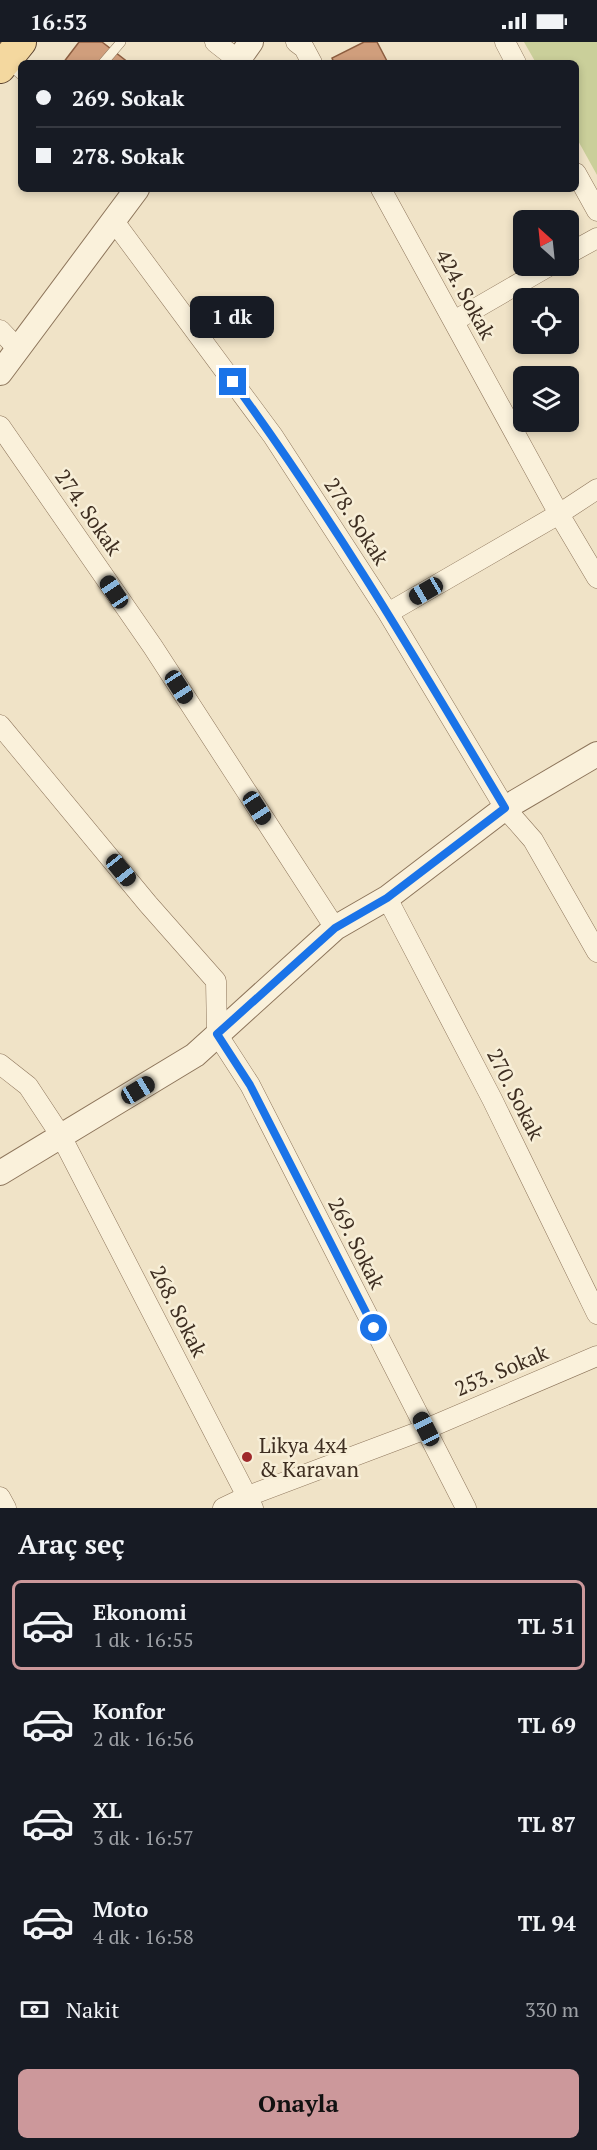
<!DOCTYPE html>
<html lang="tr">
<head>
<meta charset="utf-8">
<style>
	body { margin:0; font-family:"PT Serif",serif; background:#242831; color:#f1f3f6; height:100vh; display:flex; flex-direction:column; font-size:22px; white-space:nowrap }
	* { box-sizing:border-box; margin:0 }
	p { font-size:20px; color:#9ea1a6 }
	.icon { flex:none; width:33px; height:33px; fill:none; stroke:currentColor; stroke-width:2; stroke-linecap:round; stroke-linejoin:round }
	.map { position:relative; height:1466px; overflow:hidden }
	.details { display:flex; flex-direction:column; background:#171b24; flex:1 }
	.details>* { flex:none }
	.banner { position:absolute; left:18px; top:18px; width:561px; height:132px; border-radius:9px; box-shadow:0 3px 9px #0003; display:grid; align-content:center; height:132px; padding:0 18px; background:#171b24 }
	.needle { width:39px; rotate:333deg }
	.tools { position:absolute; left:513px; top:168px; display:grid; gap:12px }
	.tools a { display:grid; place-items:center; width:66px; height:66px; border-radius:9px; background:#171b24; box-shadow:0 3px 9px #0003; font-size:30px }
	.end { position:absolute; width:27px; height:27px; margin:-14px; border:8px solid #1a73e8; background:#fff; box-shadow:0 0 0 3px #fff }
	.from { border-radius:50% }
	.bubble { position:absolute; height:42px; border-radius:9px; background:#171b24; box-shadow:0 3px 9px #0003; font-size:20px; font-weight:700; line-height:42px; text-align:center }
	.car { position:absolute; width:18px; height:36px; margin:-18px -9px; border-radius:8px; box-shadow:0 0 4px 2px #0007; background:linear-gradient(#222 24%,#8ab4d8 0 40%,#222 0 76%,#8ab4d8 0 86%,#222 0) }
	.banner b { display:flex; align-items:center; gap:21px; height:57px; font-size:22px }
	.banner b+b { border-top:2px solid #363941 }
	.banner i { width:15px; height:15px; background:#f1f3f6 }
	ul { padding:0; list-style:none }
	li { display:flex; align-items:center; gap:18px; height:90px; margin:0 12px 9px; padding:0 6px; border:3px solid transparent; border-radius:9px }
	li div { flex:1 }
	li b { display:block; font-size:22px }
	li em { font-style:normal; font-weight:700 }
	li.active { border-color:#cc989b }
	li>.icon { width:54px; height:54px; stroke-width:1.5 }
	h2 { padding:0 18px; font-size:27px; line-height:72px }
	.pay { display:flex; align-items:center; gap:15px; height:66px; padding:0 18px; font-size:22px }
	.pay p { margin-inline-start:auto }
	.button { display:flex; gap:12px; margin-top:auto; padding:12px 18px }
	.button a { flex:1; height:69px; border-radius:9px; background:#cc989b; color:#111; font-size:24px; font-weight:700; line-height:69px; text-align:center }
	.status { display:flex; justify-content:space-between; align-items:center; height:42px; padding:0 30px; background:#171b24; direction:ltr }
	.status svg { height:16px; fill:currentColor }
	.map>svg:first-child { display:block }
	.green { fill:#cacf9a }
	.building { fill:#d09e7c; stroke:#8d5e40; stroke-width:1.5 }
	.lines { fill:none; stroke-linecap:round; stroke-linejoin:round }
	.service-casing { stroke:#8d755b; stroke-width:10 }
	.minor-casing { stroke:#8d755b; stroke-width:21 }
	.tertiary-casing { stroke:#8d755b; stroke-width:26 }
	.primary-casing { stroke:#5b432f; stroke-width:32 }
	.service { stroke:#faf1db; stroke-width:9 }
	.minor { stroke:#faf1db; stroke-width:20 }
	.tertiary { stroke:#faf1db; stroke-width:24 }
	.primary { stroke:#f4d89f; stroke-width:30 }
	.route { stroke:#1a73e8; stroke-width:8 }
	.poi-dot { fill:#9f292b; stroke:#f7eed7; stroke-width:2 }
	.labels { text-anchor:middle; dominant-baseline:central; stroke-width:5; stroke-linejoin:round; paint-order:stroke }
	.street-label { font-size:21px; fill:#3d2d20; stroke:#f7eed7 }
	.poi-label { font-size:21px; fill:#3d2d20; stroke:#f7eed7; text-anchor:start }
</style>
</head>
<body>
<div class="status"><b>16:53</b><svg viewBox="0 0 49 12"><path d="M0 12V9h3v3zM5 12V6h3v6zM10 12V3h3v9zM15 12V0h3v12zM26 1h20v11H26zM47 4h2v5h-2z"/></svg></div>
<div class="map">
<svg width="597" height="1466" viewBox="0 0 597 1466">
	<rect width="100%" height="100%" fill="#f0e3c7"/>
	<path class="green" d="M524,0H597V133L576,95V21H536Z"/>
	<path class="building" d="M79,0H102L129,21H63Z
		M364,0H377L388,21H334L332,16Z"/>
	<g class="lines">
		<defs>
			<path id="service" d="M7,21L21,33
				M103,21L121,0"/>
			<path id="minor" d="M215,0L238,18
				M296,0L304,6L312,21
				M505,0L516,21
				M576,131L597,169
				M381,147L559,472L597,536
				M113,178L273,394L388,571L505,766L533,798L597,910
				M568,212L597,196
				M454,279L549,224
				M0,288L18,307
				M0,384L153,605L335,886
				M388,571L559,472L597,447
				M0,683L148,862L216,939L217,992L250,1043L466,1466
				M387,856L492,1057L597,1272
				M0,1022L28,1044L61,1094L253,1466
				M0,1455L6,1466
				M223,1466L248,1454L426,1387L597,1314"/>
			<path id="tertiary" d="M236,21L251,0
				M0,331L137,147
				M0,1131L195,1013L335,886L387,856L505,766L597,712"/>
			<path id="primary" d="M0,26L21,0"/>
		</defs>
		<use href="#service" class="service-casing"/>
		<use href="#minor" class="minor-casing"/>
		<use href="#tertiary" class="tertiary-casing"/>
		<use href="#primary" class="primary-casing"/>
		<use href="#service" class="service"/>
		<use href="#minor" class="minor"/>
		<use href="#tertiary" class="tertiary"/>
		<use href="#primary" class="primary"/>
	</g>
	<g class="lines">
		<path class="route" d="M233,340C333,476 419,622 505,766L387,856L335,886L217,992L250,1043L374,1286"/>
	</g>
	<circle class="poi-dot" cx="247" cy="1415" r="6"/>
	<g class="labels">
		<g class="street-label">
			<text transform="translate(466 252) rotate(61)">424. Sokak</text>
			<text transform="translate(89 470) rotate(55)">274. Sokak</text>
			<text transform="translate(357 479) rotate(57)">278. Sokak</text>
			<text transform="translate(516 1052) rotate(63)">270. Sokak</text>
			<text transform="translate(357 1201) rotate(63)">269. Sokak</text>
			<text transform="translate(179 1269) rotate(63)">268. Sokak</text>
			<text transform="translate(501 1328) rotate(-23)">253. Sokak</text>
		</g>
		<g class="poi-label">
			<text x="259" y="1403">Likya 4x4<tspan x="259" dy="24">&amp; Karavan</tspan></text>
		</g>
	</g>
</svg>
<div class="tools">
<a><svg class="needle" viewBox="-14 -14 28 28"><path d="M0-13l5 13h-10z" fill="#e53935"/><path d="M0 13l5-13h-10z" fill="#9ea1a6"/></svg></a>
<a><svg class="icon" aria-label="locate" viewBox="0 0 24 24"><circle cx="12" cy="12" r="6"/><path d="M12 2v4M12 18v4M2 12h4M18 12h4"/></svg></a>
<a><svg class="icon" aria-label="layers" viewBox="0 0 24 24"><path d="M12 4l9 5-9 5-9-5zM3 14l9 5 9-5"/></svg></a>
</div>
<i class="end from" style="left:374px;top:1286px"></i>
<i class="end" style="left:233px;top:340px"></i>
<div class="bubble" style="left:190px;top:254px;width:84px">1 dk</div>
<i class="car" style="left:426px;top:549px;rotate:240deg"></i>
<i class="car" style="left:114px;top:550px;rotate:326deg"></i>
<i class="car" style="left:179px;top:645px;rotate:147deg"></i>
<i class="car" style="left:257px;top:766px;rotate:147deg"></i>
<i class="car" style="left:121px;top:828px;rotate:141deg"></i>
<i class="car" style="left:138px;top:1048px;rotate:59deg"></i>
<i class="car" style="left:426px;top:1387px;rotate:333deg"></i>
<div class="banner">
<b><i class="from"></i>269. Sokak</b>
<b><i></i>278. Sokak</b>
</div>
</div>
<section class="details">
<h2>Araç seç</h2>
<ul>
<li class="active"><svg class="icon" aria-label="car" viewBox="0 0 24 24"><path d="M5 17H2v-5l4-1 3-4h7l3 4 3 1v5h-3M9 17h6M6 11h13"/><circle cx="7" cy="17" r="2"/><circle cx="17" cy="17" r="2"/></svg><div><b>Ekonomi</b><p>1 dk · 16:55</p></div><em>TL 51</em></li>
<li><svg class="icon" aria-label="car" viewBox="0 0 24 24"><path d="M5 17H2v-5l4-1 3-4h7l3 4 3 1v5h-3M9 17h6M6 11h13"/><circle cx="7" cy="17" r="2"/><circle cx="17" cy="17" r="2"/></svg><div><b>Konfor</b><p>2 dk · 16:56</p></div><em>TL 69</em></li>
<li><svg class="icon" aria-label="car" viewBox="0 0 24 24"><path d="M5 17H2v-5l4-1 3-4h7l3 4 3 1v5h-3M9 17h6M6 11h13"/><circle cx="7" cy="17" r="2"/><circle cx="17" cy="17" r="2"/></svg><div><b>XL</b><p>3 dk · 16:57</p></div><em>TL 87</em></li>
<li><svg class="icon" aria-label="car" viewBox="0 0 24 24"><path d="M5 17H2v-5l4-1 3-4h7l3 4 3 1v5h-3M9 17h6M6 11h13"/><circle cx="7" cy="17" r="2"/><circle cx="17" cy="17" r="2"/></svg><div><b>Moto</b><p>4 dk · 16:58</p></div><em>TL 94</em></li>
</ul>
<div class="pay"><svg class="icon" aria-label="cash" viewBox="0 0 24 24"><path d="M3 7h18v10H3z"/><circle cx="12" cy="12" r="2"/></svg>Nakit<p>330 m</p></div>
<div class="button"><a>Onayla</a></div>
</section>
</body>
</html>
